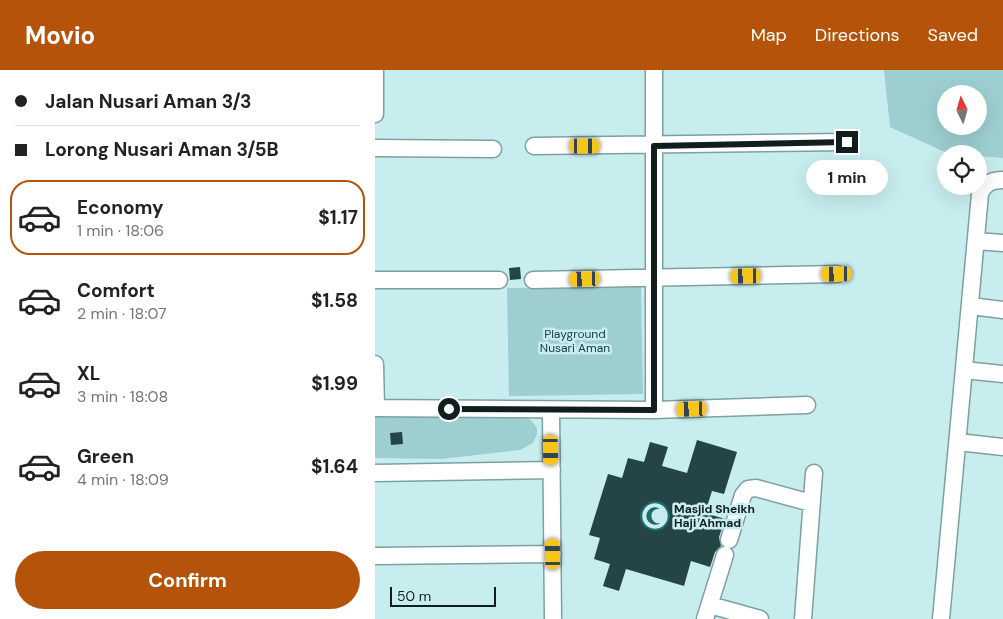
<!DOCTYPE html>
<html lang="en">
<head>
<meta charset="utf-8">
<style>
	body { margin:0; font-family:"DM Sans",sans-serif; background:#f2f2f2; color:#222; height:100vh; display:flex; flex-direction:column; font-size:19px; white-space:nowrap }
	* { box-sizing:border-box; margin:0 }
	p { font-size:16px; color:#767676 }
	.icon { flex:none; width:28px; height:28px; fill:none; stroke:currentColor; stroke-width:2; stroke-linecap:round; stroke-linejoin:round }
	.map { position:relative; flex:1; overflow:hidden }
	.drawer { display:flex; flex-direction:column; background:#fff; width:375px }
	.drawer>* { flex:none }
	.guide { display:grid; align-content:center; height:110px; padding:0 15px; background:#fff }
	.needle { width:32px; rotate:355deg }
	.buttons { position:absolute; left:562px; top:15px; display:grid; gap:10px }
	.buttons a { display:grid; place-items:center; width:50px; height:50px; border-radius:50%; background:#fff; box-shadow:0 5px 20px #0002; font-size:25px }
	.scale { position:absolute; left:15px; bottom:12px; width:106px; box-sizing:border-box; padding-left:5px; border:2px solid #101e1e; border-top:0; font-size:14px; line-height:18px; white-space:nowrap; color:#101e1e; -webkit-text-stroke:4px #c8edee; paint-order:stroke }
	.end { position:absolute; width:22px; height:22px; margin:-11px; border:6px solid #101e1e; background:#fff; box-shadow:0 0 0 2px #fff }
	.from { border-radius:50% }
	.bubble { position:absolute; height:35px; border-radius:18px; background:#fff; box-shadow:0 5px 20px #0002; font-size:16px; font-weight:700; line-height:35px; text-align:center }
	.car { position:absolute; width:15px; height:30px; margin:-15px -8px; border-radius:6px; box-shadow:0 0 4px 1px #0007; background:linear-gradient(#f5c518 24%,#345 0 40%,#f5c518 0 76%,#345 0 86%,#f5c518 0) }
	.guide b { display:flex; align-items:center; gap:18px; height:48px; font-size:19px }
	.guide b+b { border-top:1px solid #e0e0e0 }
	.guide i { width:12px; height:12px; background:#222 }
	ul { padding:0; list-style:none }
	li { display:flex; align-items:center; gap:15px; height:75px; margin:0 10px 8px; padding:0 5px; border:2px solid transparent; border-radius:20px }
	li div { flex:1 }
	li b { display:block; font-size:19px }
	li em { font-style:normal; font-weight:700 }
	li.on { border-color:#b45309 }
	li>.icon { width:45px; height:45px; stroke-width:1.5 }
	.button { display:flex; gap:10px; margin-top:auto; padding:10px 15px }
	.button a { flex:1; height:58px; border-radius:30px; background:#b45309; color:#fff; font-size:20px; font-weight:700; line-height:58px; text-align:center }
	header { display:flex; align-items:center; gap:30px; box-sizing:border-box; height:70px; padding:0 25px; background:#b45309; color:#fff }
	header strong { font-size:24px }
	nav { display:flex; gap:28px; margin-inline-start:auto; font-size:18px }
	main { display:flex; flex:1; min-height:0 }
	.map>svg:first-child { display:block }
	.green { fill:#9dcfd1; fill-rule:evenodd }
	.building { fill:#244445 }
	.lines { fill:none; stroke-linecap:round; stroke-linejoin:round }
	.minor-casing { stroke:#7da0a1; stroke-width:19 }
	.minor { stroke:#fff; stroke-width:16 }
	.route { stroke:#101e1e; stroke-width:6 }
	.labels { text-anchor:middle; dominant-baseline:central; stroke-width:5; stroke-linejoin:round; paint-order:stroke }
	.park-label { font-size:12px; fill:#153d3f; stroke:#c8edee }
	.poi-label { font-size:12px; font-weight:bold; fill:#101e1e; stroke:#c8edee; text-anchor:start }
</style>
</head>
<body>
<header>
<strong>Movio</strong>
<nav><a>Map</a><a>Directions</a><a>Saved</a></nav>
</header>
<main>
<section class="drawer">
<div class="guide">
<b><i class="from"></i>Jalan Nusari Aman 3/3</b>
<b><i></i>Lorong Nusari Aman 3/5B</b>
</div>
<ul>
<li class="on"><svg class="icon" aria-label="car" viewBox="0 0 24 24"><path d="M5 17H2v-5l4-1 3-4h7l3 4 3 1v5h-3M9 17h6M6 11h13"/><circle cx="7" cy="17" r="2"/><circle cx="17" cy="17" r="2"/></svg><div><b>Economy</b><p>1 min · 18:06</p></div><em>$1.17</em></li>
<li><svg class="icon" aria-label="car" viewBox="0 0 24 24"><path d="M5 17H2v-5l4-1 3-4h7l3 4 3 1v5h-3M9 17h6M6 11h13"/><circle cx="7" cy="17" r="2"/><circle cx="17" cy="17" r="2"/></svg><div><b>Comfort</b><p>2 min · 18:07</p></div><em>$1.58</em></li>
<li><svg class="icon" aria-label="car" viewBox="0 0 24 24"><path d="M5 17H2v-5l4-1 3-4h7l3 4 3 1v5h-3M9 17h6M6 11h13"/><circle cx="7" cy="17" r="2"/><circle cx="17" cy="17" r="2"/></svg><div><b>XL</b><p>3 min · 18:08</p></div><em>$1.99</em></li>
<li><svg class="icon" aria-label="car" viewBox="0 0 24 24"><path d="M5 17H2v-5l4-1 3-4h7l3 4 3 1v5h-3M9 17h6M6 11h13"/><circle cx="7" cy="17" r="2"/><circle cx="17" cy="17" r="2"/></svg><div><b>Green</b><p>4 min · 18:09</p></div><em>$1.64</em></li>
</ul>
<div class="button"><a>Confirm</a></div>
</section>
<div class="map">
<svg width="628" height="549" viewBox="0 0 628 549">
	<rect width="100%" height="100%" fill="#c8edee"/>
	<path class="green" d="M509,0H628V88L604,86V84H574L515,57ZM571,24H604V56H571Z
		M266,216L268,324L134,326L132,218Z
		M0,343L147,347L156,350L162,358V364L158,373L145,380L66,389L0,388Z"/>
	<path class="building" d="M145,197L146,209L135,210L134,198Z
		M27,362L28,374L16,375L15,363Z
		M322,370L362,382L349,424L337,421L330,443L350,449L344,467L346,476L340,482L335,497L316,491L309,516L251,499L244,521L228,516L235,494L219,489L225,468L214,465L233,404L247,408L253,388L269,392L275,372L293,377L287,396L312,403Z"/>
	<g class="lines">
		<defs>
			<path id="minor" d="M0,44V0
				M159,76L472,72
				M0,78L118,79
				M601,171L628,173
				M0,210H124
				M158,210L462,204
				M596,236L628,240
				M0,294L1,338
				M589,300L628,304
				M0,338L279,340L432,335
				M176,340L178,549
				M279,340V0
				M583,372L628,377
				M0,403L177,400
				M354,470L368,425L373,419L381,418L436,433
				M0,486L178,484
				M335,535L385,549
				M330,549L350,485
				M428,549L439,403
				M566,549L605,124C609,113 617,110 628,110"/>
		</defs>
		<use href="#minor" class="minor-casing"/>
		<use href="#minor" class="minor"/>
	</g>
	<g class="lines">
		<path class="route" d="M74,339L279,340V76L472,72"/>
	</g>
	<defs>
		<symbol id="mosque-ring" viewBox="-11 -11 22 22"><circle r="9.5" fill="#c8edee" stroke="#1f6b6e" stroke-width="1.5"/><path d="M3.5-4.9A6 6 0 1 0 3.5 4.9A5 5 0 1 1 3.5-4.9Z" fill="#1f6b6e"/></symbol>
	</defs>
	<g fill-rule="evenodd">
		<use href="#mosque-ring" x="264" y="430" width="32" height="32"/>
	</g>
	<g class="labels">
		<g class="park-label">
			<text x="200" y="264">Playground<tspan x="200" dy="14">Nusari Aman</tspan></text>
		</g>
		<g class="poi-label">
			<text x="299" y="439">Masjid Sheikh<tspan x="299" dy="14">Haji Ahmad</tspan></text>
		</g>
	</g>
</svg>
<div class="buttons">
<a><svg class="needle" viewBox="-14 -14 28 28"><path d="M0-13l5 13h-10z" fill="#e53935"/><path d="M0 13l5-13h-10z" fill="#767676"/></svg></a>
<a><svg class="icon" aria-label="locate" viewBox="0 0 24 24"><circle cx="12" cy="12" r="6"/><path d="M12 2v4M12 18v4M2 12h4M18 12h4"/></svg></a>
</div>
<div class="scale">50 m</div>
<i class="end from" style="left:74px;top:339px"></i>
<i class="end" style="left:472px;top:72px"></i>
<div class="bubble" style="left:431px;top:90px;width:82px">1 min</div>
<i class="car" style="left:210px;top:76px;rotate:90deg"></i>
<i class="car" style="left:462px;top:204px;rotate:269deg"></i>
<i class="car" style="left:371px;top:206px;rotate:269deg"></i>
<i class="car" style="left:210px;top:209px;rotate:268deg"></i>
<i class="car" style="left:317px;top:339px;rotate:268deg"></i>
<i class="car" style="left:176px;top:380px;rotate:179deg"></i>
<i class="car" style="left:178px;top:484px;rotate:359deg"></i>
</div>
</main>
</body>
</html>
